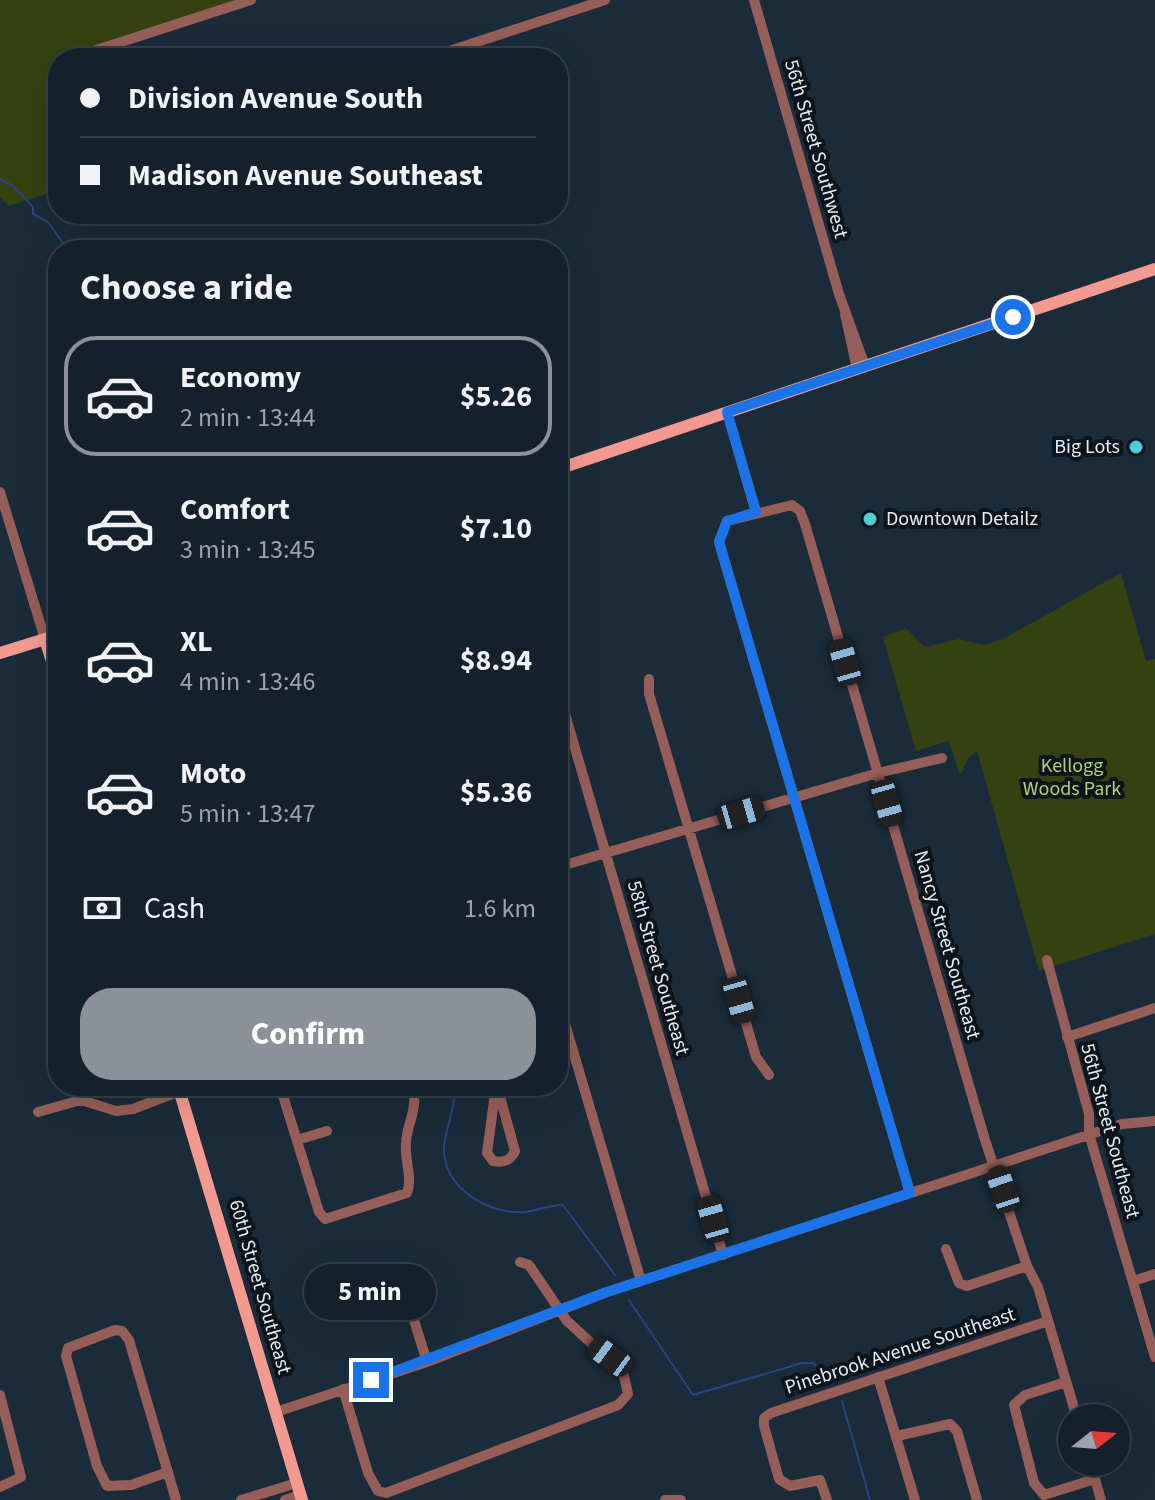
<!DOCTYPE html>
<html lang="en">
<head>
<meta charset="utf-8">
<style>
	body { margin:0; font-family:"Source Sans 3",sans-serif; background:#212d37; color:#f1f3f6; height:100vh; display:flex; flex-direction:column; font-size:30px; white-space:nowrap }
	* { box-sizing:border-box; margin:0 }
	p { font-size:26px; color:#9da3a9 }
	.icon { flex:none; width:44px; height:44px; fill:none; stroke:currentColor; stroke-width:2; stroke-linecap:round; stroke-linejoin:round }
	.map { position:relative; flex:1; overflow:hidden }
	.sheet { position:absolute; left:48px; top:240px; width:520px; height:856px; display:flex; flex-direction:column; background:#14202b; border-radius:32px; box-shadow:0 8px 32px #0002,0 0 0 2px #333e47 }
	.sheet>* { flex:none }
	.hud { position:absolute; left:48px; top:48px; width:520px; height:176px; border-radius:32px; box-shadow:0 8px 32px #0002,0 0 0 2px #333e47; display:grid; align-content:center; height:176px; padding:0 32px; background:#14202b }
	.needle { width:52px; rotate:73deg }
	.buttons { position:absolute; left:1058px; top:1404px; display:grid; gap:16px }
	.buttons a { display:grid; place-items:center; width:72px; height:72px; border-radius:50%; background:#14202b; box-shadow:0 8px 32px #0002,0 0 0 2px #333e47; font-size:40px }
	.end { position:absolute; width:36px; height:36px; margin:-18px; border:10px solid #1a73e8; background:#fff; box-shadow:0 0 0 4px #fff }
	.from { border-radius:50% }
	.bubble { position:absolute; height:56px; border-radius:28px; background:#14202b; box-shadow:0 8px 32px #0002,0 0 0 2px #333e47; font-size:26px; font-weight:700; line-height:56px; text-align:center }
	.car { position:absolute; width:24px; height:48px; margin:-24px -12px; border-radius:10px; box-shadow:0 0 6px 2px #0007; background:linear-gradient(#222 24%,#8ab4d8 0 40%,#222 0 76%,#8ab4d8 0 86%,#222 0) }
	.hud b { display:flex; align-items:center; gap:28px; height:76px; font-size:30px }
	.hud b+b { border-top:2px solid #333e47 }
	.hud i { width:20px; height:20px; background:#f1f3f6 }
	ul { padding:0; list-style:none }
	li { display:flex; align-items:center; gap:24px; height:120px; margin:0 16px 12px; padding:0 16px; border:4px solid transparent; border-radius:32px }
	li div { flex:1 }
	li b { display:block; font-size:30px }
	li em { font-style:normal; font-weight:700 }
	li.current { border-color:#8c9099 }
	li>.icon { width:72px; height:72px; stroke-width:1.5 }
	h2 { padding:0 32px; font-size:36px; line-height:96px }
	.pay { display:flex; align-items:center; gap:20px; height:88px; padding:0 32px; font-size:30px }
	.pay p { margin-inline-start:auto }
	.action { display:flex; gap:16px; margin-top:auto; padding:16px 32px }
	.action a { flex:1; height:92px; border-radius:32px; background:#8c9099; color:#fff; font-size:32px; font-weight:700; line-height:92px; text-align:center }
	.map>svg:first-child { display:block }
	.green { fill:#354111 }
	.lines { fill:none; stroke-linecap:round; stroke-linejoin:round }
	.stream { stroke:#26467f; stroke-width:2 }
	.minor { stroke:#965e58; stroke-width:10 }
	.major { stroke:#f4998f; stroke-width:12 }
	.route { stroke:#1a73e8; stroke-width:10 }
	.poi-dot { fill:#52cbd9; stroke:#0c1319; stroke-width:3 }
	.labels { text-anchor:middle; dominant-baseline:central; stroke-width:8; stroke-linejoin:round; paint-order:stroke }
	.street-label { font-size:20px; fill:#e2edf6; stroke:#0c1319 }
	.poi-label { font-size:20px; fill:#e2edf6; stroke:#0c1319; text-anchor:end }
	.park-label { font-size:20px; fill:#b3d16b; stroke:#0c1319 }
</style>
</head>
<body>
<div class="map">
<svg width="1155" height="1500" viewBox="0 0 1155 1500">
	<rect width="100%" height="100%" fill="#1a2b39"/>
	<path class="green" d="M0,0H243L50,63L58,91V190L9,206L0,197Z
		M1121,573L1146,661L1155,659V934L1039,971L977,751L968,759L960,776L949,741L916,751L883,637L906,628L925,647L959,639L984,645L1003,639Z"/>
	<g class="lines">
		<path class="stream" d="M0,179L13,186L33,207V214L48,222L68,250
			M455,1086C456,1107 446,1126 444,1147C442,1189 490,1215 526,1212C539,1210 550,1205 563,1205L615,1275
			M629,1300L693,1395L802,1363H813L831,1380
			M842,1401L870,1500"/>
		<path class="minor" d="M754,0L839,294L865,366
			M69,56L81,55L251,0
			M428,58L605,0
			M845,314L857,369
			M727,412L756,512
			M0,492L45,639
			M649,679V694L756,1057L769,1075
			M558,690L723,1255
			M558,867L878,773L942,758
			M1047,960L1089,1114V1134L1155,1357
			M558,1000L641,1281
			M1067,1037L1155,1008
			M280,1086L319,1212L325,1219L407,1193C413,1178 404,1159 406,1142C407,1123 421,1103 410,1086
			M496,1086L487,1153L493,1161C504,1163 510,1161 515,1151L497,1086
			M38,1112L81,1100L116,1111L133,1109L180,1091
			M297,1140L327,1131
			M910,1193L719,542L727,521L792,505L800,511L805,524L985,1140L1027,1266L1038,1287L1077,1418
			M946,1249L959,1283L967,1286L1027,1266
			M1133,1281L1155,1274
			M407,1298L427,1362
			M878,1377L915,1500
			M1066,1382L1025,1395L1014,1405L1034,1483L1044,1495L1095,1479
			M343,1389L368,1473L378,1491L386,1493L618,1405L628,1394L623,1372L567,1321L529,1265L520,1262
			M0,1395L21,1477L0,1487
			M276,1412L427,1362L607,1292L1122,1124L1155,1121
			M897,1436L950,1424L957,1431L977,1500
			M1090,1462L1101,1500
			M168,1472L131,1485L107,1486L97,1466L66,1356L68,1348L115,1330L122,1331L129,1340L176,1500
			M241,1500L297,1483
			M285,1500L300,1495
			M665,1500H681
			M827,1500L820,1480L790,1486L779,1479L764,1426V1418L771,1413L1048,1321"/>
		<path class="major" d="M558,469L1155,269
			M45,639L58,681
			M0,653L58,635
			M178,1086L302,1500"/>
	</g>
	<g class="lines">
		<path class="route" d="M371,1380L607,1292L910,1193L719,542L727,521L756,512L727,412L1013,317"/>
	</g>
	<g class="poi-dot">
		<circle cx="1136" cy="447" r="8"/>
		<circle cx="870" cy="519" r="8"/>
	</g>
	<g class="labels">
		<g class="street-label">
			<text transform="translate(816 149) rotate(74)">56th Street Southwest</text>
			<text transform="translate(947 945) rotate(74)">Nancy Street Southeast</text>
			<text transform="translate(658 968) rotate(74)">58th Street Southeast</text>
			<text transform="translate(1110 1131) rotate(75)">56th Street Southeast</text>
			<text transform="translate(260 1287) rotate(74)">60th Street Southeast</text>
			<text transform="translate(900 1351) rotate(-18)">Pinebrook Avenue Southeast</text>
		</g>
		<g class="poi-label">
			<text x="1120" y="447">Big Lots</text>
			<text x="886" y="519" text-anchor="start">Downtown Detailz</text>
		</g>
		<g class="park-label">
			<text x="1072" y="766">Kellogg<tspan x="1072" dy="23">Woods Park</tspan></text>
		</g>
	</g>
</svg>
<div class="buttons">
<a><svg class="needle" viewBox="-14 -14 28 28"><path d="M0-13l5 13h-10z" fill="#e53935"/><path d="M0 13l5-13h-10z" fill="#9da3a9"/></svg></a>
</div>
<i class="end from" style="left:1013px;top:317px"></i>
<i class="end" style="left:371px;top:1380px"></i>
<div class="bubble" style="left:304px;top:1264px;width:132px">5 min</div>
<i class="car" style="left:845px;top:662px;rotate:344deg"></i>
<i class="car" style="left:887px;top:803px;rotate:164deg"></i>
<i class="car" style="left:741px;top:813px;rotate:74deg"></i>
<i class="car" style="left:739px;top:1000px;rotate:164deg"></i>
<i class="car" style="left:1003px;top:1189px;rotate:341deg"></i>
<i class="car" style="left:713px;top:1219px;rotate:344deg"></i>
<i class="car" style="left:610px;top:1357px;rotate:306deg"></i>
<div class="hud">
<b><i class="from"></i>Division Avenue South</b>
<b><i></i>Madison Avenue Southeast</b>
</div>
<section class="sheet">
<h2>Choose a ride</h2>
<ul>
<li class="current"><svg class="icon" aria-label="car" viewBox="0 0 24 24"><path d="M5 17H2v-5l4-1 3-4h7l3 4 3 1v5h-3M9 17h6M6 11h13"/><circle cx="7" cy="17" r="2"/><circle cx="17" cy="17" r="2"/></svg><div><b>Economy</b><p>2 min · 13:44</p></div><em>$5.26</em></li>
<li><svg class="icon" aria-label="car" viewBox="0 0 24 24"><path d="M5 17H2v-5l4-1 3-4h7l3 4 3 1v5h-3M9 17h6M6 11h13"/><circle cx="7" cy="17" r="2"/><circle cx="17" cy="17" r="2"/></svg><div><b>Comfort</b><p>3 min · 13:45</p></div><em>$7.10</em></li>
<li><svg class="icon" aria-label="car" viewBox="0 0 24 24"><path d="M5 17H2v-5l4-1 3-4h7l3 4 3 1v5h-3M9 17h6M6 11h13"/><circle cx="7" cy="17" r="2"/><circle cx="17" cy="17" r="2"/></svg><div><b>XL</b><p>4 min · 13:46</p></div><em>$8.94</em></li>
<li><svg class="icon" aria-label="car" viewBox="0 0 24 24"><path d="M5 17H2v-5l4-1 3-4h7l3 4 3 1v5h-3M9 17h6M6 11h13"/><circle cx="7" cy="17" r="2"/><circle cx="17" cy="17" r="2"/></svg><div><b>Moto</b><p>5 min · 13:47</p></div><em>$5.36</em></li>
</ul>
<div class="pay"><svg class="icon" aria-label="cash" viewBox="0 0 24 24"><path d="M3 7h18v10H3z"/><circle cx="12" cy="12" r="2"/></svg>Cash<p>1.6 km</p></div>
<div class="action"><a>Confirm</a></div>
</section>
</div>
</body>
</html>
